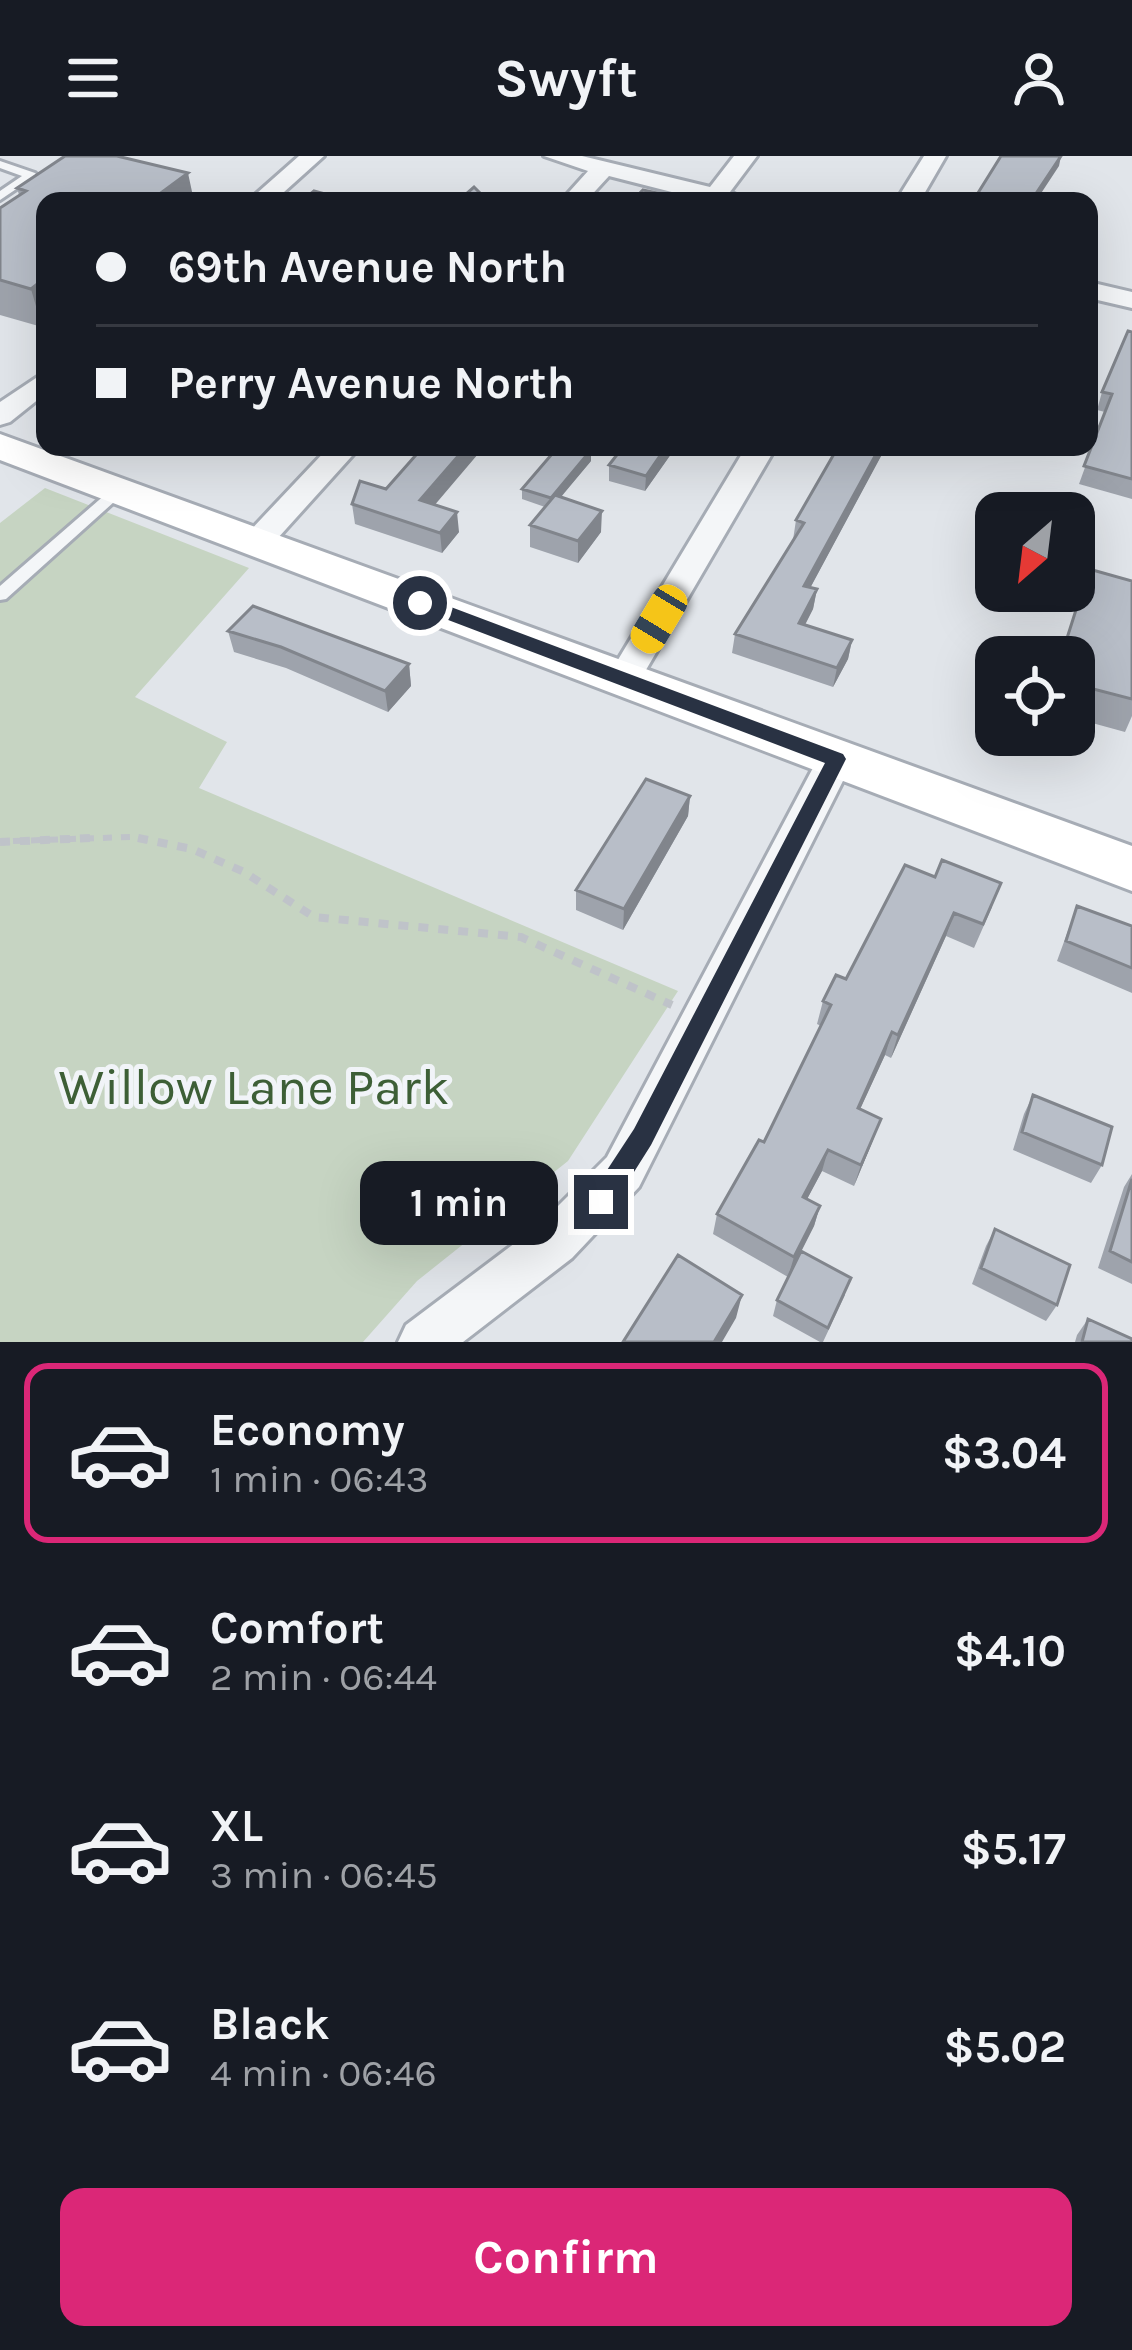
<!DOCTYPE html>
<html lang="en">
<head>
<meta charset="utf-8">
<style>
	body { margin:0; font-family:Karla,sans-serif; background:#242831; color:#f1f3f6; height:100vh; display:flex; flex-direction:column; font-size:45px; white-space:nowrap }
	* { box-sizing:border-box; margin:0 }
	p { font-size:39px; color:#9ea1a6 }
	.icon { flex:none; width:66px; height:66px; fill:none; stroke:currentColor; stroke-width:2; stroke-linecap:round; stroke-linejoin:round }
	.map { position:relative; height:1186px; overflow:hidden }
	.panel { display:flex; flex-direction:column; background:#171b24; flex:1 }
	.panel>* { flex:none }
	.top-card { position:absolute; left:36px; top:36px; width:1062px; height:264px; border-radius:24px; box-shadow:0 12px 48px #0002; display:grid; align-content:center; height:264px; padding:0 60px; background:#171b24 }
	.needle { width:78px; rotate:208deg }
	.controls { position:absolute; left:975px; top:336px; display:grid; gap:24px }
	.controls a { display:grid; place-items:center; width:120px; height:120px; border-radius:24px; background:#171b24; box-shadow:0 12px 48px #0002; font-size:60px }
	.end { position:absolute; width:54px; height:54px; margin:-27px; border:15px solid #293243; background:#fff; box-shadow:0 0 0 6px #fff }
	.from { border-radius:50% }
	.bubble { position:absolute; height:84px; border-radius:24px; background:#171b24; box-shadow:0 12px 48px #0002; font-size:39px; font-weight:700; line-height:84px; text-align:center }
	.car { position:absolute; width:36px; height:72px; margin:-36px -18px; border-radius:15px; box-shadow:0 0 9px 3px #0007; background:linear-gradient(#f5c518 24%,#345 0 40%,#f5c518 0 76%,#345 0 86%,#f5c518 0) }
	.top-card b { display:flex; align-items:center; gap:42px; height:114px; font-size:45px }
	.top-card b+b { border-top:3px solid #363941 }
	.top-card i { width:30px; height:30px; background:#f1f3f6 }
	ul { padding:21px 0 0; list-style:none }
	li { display:flex; align-items:center; gap:36px; height:180px; margin:0 24px 18px; padding:0 36px; border:6px solid transparent; border-radius:24px }
	li div { flex:1 }
	li b { display:block; font-size:45px }
	li em { font-style:normal; font-weight:700 }
	li.on { border-color:#db2777 }
	li>.icon { width:108px; height:108px; stroke-width:1.5 }
	.action { display:flex; gap:24px; margin-top:auto; padding:24px 60px }
	.action a { flex:1; height:138px; border-radius:24px; background:#db2777; color:#fff; font-size:48px; font-weight:700; line-height:138px; text-align:center }
	header { display:flex; justify-content:space-between; align-items:center; height:156px; padding:0 60px; background:#171b24; font-size:54px; font-weight:700 }
	.map>svg:first-child { display:block }
	.green { fill:#c6d4c2 }
	.lines { fill:none; stroke-linecap:round; stroke-linejoin:round }
	.lane-casing { stroke:#a6acb5; stroke-width:6 }
	.street-casing { stroke:#a6acb5; stroke-width:6 }
	.secondary-casing { stroke:#a6acb5; stroke-width:6 }
	.path-far1 { stroke:#bfc3c9; stroke-width:6; stroke-dasharray:9 9; stroke-linecap:butt }
	.path { stroke:#bfc3c9; stroke-width:8; stroke-dasharray:10 10; stroke-linecap:butt }
	.lane { fill:#f4f6f8; fill-rule:evenodd }
	.street { fill:#f4f6f8; fill-rule:evenodd }
	.secondary { fill:#fff; fill-rule:evenodd }
	.wall { fill:#9ea3ac }
	.shaded-wall { fill:#81858c }
	.building { fill:#b8bec8; stroke:#81858c; stroke-width:3 }
	.route { fill:#293243 }
	.labels { text-anchor:middle; dominant-baseline:central; stroke-width:10; stroke-linejoin:round; paint-order:stroke }
	.near-park-label { font-size:51px; fill:#3d5f36; stroke:#f1f4f8 }
</style>
</head>
<body>
<header><svg class="icon" aria-label="menu" viewBox="0 0 24 24"><path d="M4 6h16M4 12h16M4 18h16"/></svg>Swyft<svg class="icon" aria-label="person" viewBox="0 0 24 24"><circle cx="12" cy="8" r="4"/><path d="M4 21q1-7 8-7t8 7"/></svg></header>
<div class="map">
<svg width="1132" height="1186" viewBox="0 0 1132 1186">
	<rect width="100%" height="100%" fill="#e1e5ea"/>
	<path class="green" d="M45,332L249,412L135,541L227,586L199,632L678,835L568,1005L417,1125L363,1186H0V367Z"/>
	<g class="lines">
		<defs>
			<path id="lane" d="M0,5L35,17L37,19L0,44V35L22,20L0,12Z
				M119,329L127,334L124,337L6,443L0,444V430L114,331Z"/>
			<path id="street" d="M299,0H324L274,45H248Z
				M544,0H582L710,31L734,0H757L730,36L748,45H707L609,20L586,45H561L588,15Z
				M924,0H946L920,45H896Z
				M1089,126L1132,136V152L1089,142Z
				M45,216V238L10,266L0,269V246Z
				M329,291H360L268,393H246L241,386L246,379Z
				M746,291H776L636,531H612L607,522Z
				M836,589L849,593L854,603L639,1031L572,1102L463,1186H398L406,1169L539,1069L607,1001L823,593Z"/>
			<path id="secondary" d="M0,278L1132,690V735L0,304Z"/>
		</defs>
		<use href="#lane" class="lane-casing"/>
		<use href="#street" class="street-casing"/>
		<use href="#secondary" class="secondary-casing"/>
		<path class="path-far1" d="M13,685L130,681L153,685"/>
		<path class="path" d="M138,682L192,693L244,716L314,761L521,781L672,849
			M0,686L91,682"/>
		<use href="#lane" class="lane"/>
		<use href="#street" class="street"/>
		<use href="#secondary" class="secondary"/>
	</g>
	<path class="wall" d="M65,0L45,45V169L42,171L0,159V52L19,39L17,32Z
		M1132,176V343L1079,328L1105,256L1097,254L1102,236Z
		M676,291L645,335L609,325V309Z
		M838,291H901L899,296L885,292L810,432L817,433L813,453L805,469L852,484L848,503L833,531L732,497L735,478L793,384L796,364Z
		M591,305L560,341L601,376L578,407L530,391V369L545,351L522,343V333Z
		M352,348L435,349L459,376L442,397L355,368Z
		M1089,413L1132,425V560L1125,576L1074,562V501H1060Z
		M228,475L409,508L411,530L388,556L286,512L234,496Z
		M690,640L688,660L623,774L576,754V734Z
		M905,709L992,751L974,792L946,780L891,902L885,899L860,953L873,984L854,1030L822,1015L807,1043L820,1050L814,1070L801,1096L845,1139L823,1186H820L773,1160L777,1144L788,1121L713,1078L717,1058L764,986L821,870L817,868L823,845L846,823Z
		M1077,750L1132,770V837L1057,805Z
		M1033,939L1102,1009L1091,1027L1013,994L1024,958Z
		M1132,1018V1128L1098,1112L1124,1031Z
		M995,1073L1057,1149L1046,1165L972,1128L986,1090Z
		M1088,1163L1132,1186H1075L1077,1179Z"/>
	<path class="shaded-wall" d="M1061,0L1059,10L1036,45H1031Z
		M188,17L194,45H150Z
		M45,122V169L42,171L31,133Z
		M466,291H484L422,364L420,344Z
		M666,291H676L645,335L646,320Z
		M880,291H886L801,449L804,430Z
		M591,294V305L551,353V342Z
		M602,355L601,376L578,407V385Z
		M457,356L459,376L442,397L440,377Z
		M817,433L813,453L796,486L799,467Z
		M852,484L848,503L833,531L837,512Z
		M409,508L411,530L388,556L385,535Z
		M690,640L688,660L623,774L624,753Z
		M954,757L946,780L891,902L898,879Z
		M892,876L885,899L851,973L858,952Z
		M881,963L873,984L854,1030L861,1009Z
		M828,994L822,1015L797,1062L803,1041Z
		M820,1050L814,1070L788,1121L794,1101Z
		M742,1139L736,1162L722,1186H714Z"/>
	<path class="building" d="M65,0H117L188,17L150,45H45V122L31,133L0,124V52L26,35L17,32Z
		M1001,0H1061L1031,45H973Z
		M474,31L488,45H458Z
		M643,34L675,41L671,45H632Z
		M314,35L347,44L302,45Z
		M1128,175L1132,176V323L1084,310L1112,238L1102,236Z
		M423,291H466L420,344L457,356L440,377L352,348L360,325L386,333Z
		M558,291H581L591,294L551,342L522,333Z
		M623,291H666L646,320L609,309Z
		M838,291H880L804,430L817,433L799,467L852,484L837,512L735,478L804,367L796,364Z
		M555,339L602,355L578,385L530,369Z
		M1089,413L1132,425V543L1074,528V501H1061Z
		M253,450L409,508L385,535L281,491L228,475Z
		M646,623L690,640L624,753L576,734Z
		M942,704L1001,727L983,768L954,757L898,879L892,876L858,952L881,963L861,1009L828,994L803,1041L820,1050L794,1101L717,1058L759,984L764,986L831,849L823,845L836,819L846,823L905,709L935,721Z
		M1077,750L1132,770V812L1066,785Z
		M1033,939L1112,971L1102,1009L1022,976Z
		M1132,1023V1106L1110,1095Z
		M995,1073L1070,1109L1057,1149L981,1112Z
		M801,1095L851,1122L828,1172L777,1144Z
		M678,1099L742,1139L714,1186H623Z
		M1088,1163L1132,1183V1186H1082Z"/>
	<path class="route" d="M414,442H427L843,598L846,603L651,989L610,1054L601,1058L589,1046L592,1037L634,973L825,607L414,451Z"/>
	<g class="labels">
		<g class="near-park-label">
			<text x="254" y="931">Willow Lane Park</text>
		</g>
	</g>
</svg>
<div class="controls">
<a><svg class="needle" viewBox="-14 -14 28 28"><path d="M0-13l5 13h-10z" fill="#e53935"/><path d="M0 13l5-13h-10z" fill="#9ea1a6"/></svg></a>
<a><svg class="icon" aria-label="locate" viewBox="0 0 24 24"><circle cx="12" cy="12" r="6"/><path d="M12 2v4M12 18v4M2 12h4M18 12h4"/></svg></a>
</div>
<i class="end from" style="left:420px;top:447px"></i>
<i class="end" style="left:601px;top:1046px"></i>
<div class="bubble" style="left:360px;top:1005px;width:198px">1 min</div>
<i class="car" style="left:659px;top:463px;rotate:211deg"></i>
<div class="top-card">
<b><i class="from"></i>69th Avenue North</b>
<b><i></i>Perry Avenue North</b>
</div>
</div>
<section class="panel">
<ul>
<li class="on"><svg class="icon" aria-label="car" viewBox="0 0 24 24"><path d="M5 17H2v-5l4-1 3-4h7l3 4 3 1v5h-3M9 17h6M6 11h13"/><circle cx="7" cy="17" r="2"/><circle cx="17" cy="17" r="2"/></svg><div><b>Economy</b><p>1 min · 06:43</p></div><em>$3.04</em></li>
<li><svg class="icon" aria-label="car" viewBox="0 0 24 24"><path d="M5 17H2v-5l4-1 3-4h7l3 4 3 1v5h-3M9 17h6M6 11h13"/><circle cx="7" cy="17" r="2"/><circle cx="17" cy="17" r="2"/></svg><div><b>Comfort</b><p>2 min · 06:44</p></div><em>$4.10</em></li>
<li><svg class="icon" aria-label="car" viewBox="0 0 24 24"><path d="M5 17H2v-5l4-1 3-4h7l3 4 3 1v5h-3M9 17h6M6 11h13"/><circle cx="7" cy="17" r="2"/><circle cx="17" cy="17" r="2"/></svg><div><b>XL</b><p>3 min · 06:45</p></div><em>$5.17</em></li>
<li><svg class="icon" aria-label="car" viewBox="0 0 24 24"><path d="M5 17H2v-5l4-1 3-4h7l3 4 3 1v5h-3M9 17h6M6 11h13"/><circle cx="7" cy="17" r="2"/><circle cx="17" cy="17" r="2"/></svg><div><b>Black</b><p>4 min · 06:46</p></div><em>$5.02</em></li>
</ul>
<div class="action"><a>Confirm</a></div>
</section>
</body>
</html>
